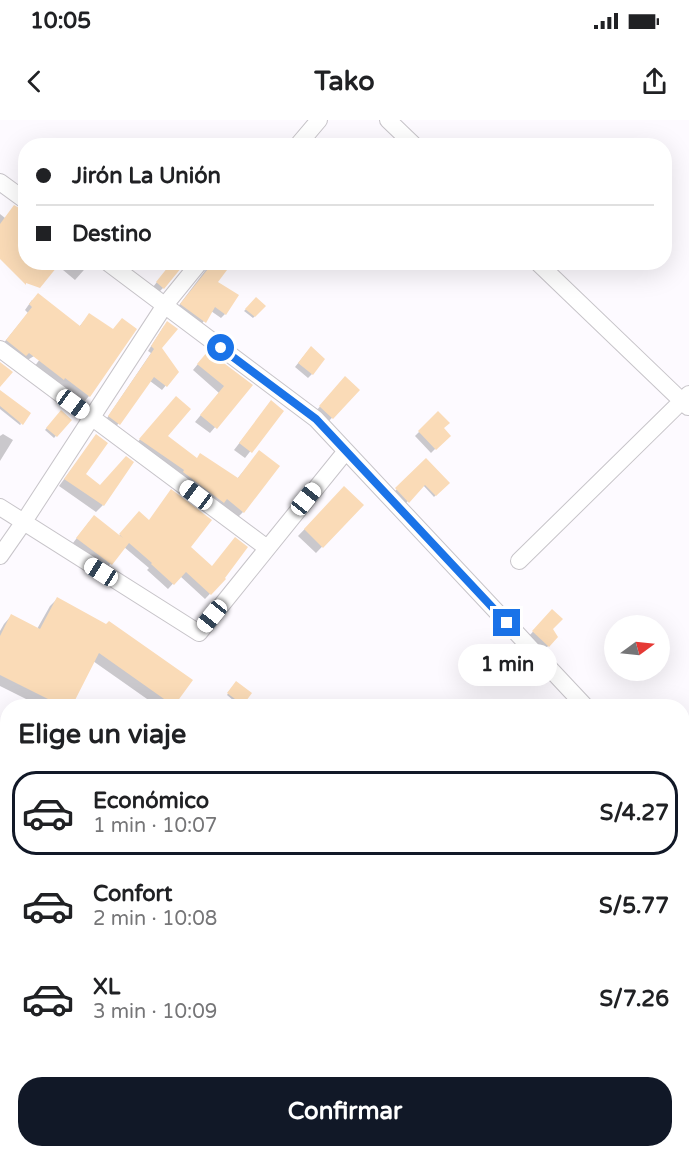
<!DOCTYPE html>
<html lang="es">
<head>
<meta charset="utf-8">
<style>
	body { margin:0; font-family:"Varela Round",sans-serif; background:#f6f6f6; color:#202124; height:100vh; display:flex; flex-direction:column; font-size:22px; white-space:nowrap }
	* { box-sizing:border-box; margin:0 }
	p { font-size:20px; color:#757577 }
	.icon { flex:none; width:33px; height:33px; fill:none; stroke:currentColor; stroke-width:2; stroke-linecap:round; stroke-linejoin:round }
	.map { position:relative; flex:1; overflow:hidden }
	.panel { position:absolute; left:0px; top:579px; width:690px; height:459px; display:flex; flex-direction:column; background:#fff; border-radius:24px 24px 0 0; box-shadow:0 6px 24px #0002 }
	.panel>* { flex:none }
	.hud { position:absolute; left:18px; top:18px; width:654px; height:132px; border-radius:24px; box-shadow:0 6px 24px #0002; display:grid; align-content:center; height:132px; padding:0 18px; background:#fff }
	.needle { width:39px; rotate:75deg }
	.tools { position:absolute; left:604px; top:495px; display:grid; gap:12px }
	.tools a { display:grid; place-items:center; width:66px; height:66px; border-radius:50%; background:#fff; box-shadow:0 6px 24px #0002; font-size:30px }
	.end { position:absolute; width:27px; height:27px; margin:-14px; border:8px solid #1a73e8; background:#fff; box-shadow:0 0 0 3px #fff }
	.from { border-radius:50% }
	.bubble { position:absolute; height:42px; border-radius:21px; background:#fff; box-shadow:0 6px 24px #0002; font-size:20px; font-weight:800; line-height:42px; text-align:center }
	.car { position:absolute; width:18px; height:36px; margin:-18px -9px; border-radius:8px; box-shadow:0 0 4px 2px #0007; background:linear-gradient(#fff 24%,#345 0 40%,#fff 0 76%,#345 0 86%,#fff 0) }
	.hud b { display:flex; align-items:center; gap:21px; height:57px; font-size:22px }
	.hud b+b { border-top:2px solid #e0e0e0 }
	.hud i { width:15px; height:15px; background:#202124 }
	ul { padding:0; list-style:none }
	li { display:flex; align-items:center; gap:18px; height:84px; margin:0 12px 9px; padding:0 6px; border:3px solid transparent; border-radius:24px }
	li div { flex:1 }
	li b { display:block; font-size:22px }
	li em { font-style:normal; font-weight:800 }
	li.active { border-color:#111827 }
	li>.icon { width:54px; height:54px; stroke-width:1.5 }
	h2 { padding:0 18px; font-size:27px; line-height:72px }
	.button { display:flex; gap:12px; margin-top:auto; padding:12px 18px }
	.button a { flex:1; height:69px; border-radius:24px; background:#111827; color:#fff; font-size:24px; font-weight:800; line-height:69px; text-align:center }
	.status { display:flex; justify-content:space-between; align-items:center; height:42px; padding:0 30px; background:#fff; direction:ltr }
	.status svg { height:16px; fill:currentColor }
	header { display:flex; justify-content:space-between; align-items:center; height:78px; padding:0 18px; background:#fff; font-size:27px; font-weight:800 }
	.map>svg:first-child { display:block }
	.shadow { fill:#0003 }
	.building { fill:#fadbb7 }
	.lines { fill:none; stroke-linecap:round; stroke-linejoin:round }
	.minor-casing { stroke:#c7c4c9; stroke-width:18 }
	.minor { stroke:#fff; stroke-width:16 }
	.route { stroke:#1a73e8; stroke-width:8 }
</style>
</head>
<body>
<div class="status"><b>10:05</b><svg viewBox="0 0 49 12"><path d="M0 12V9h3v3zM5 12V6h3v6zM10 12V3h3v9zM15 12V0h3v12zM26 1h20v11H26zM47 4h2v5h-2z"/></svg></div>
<header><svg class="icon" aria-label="back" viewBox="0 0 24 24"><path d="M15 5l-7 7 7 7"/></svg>Tako<svg class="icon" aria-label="share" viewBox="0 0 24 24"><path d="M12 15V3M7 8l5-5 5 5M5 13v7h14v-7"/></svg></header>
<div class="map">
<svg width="689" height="1038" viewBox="0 0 689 1038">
	<rect width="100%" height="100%" fill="#fdfaff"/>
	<path class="shadow" d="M0,94L5,98L26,142H91L75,160L57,145L43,161L0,121Z
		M173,142L163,168L159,172L153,167Z
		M210,144L225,194L221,198L211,191L201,205L177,188Z
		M256,179L264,186L253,198L244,191Z
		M32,180L79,207L89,195L112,211L89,276L84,282L34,247L50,226L26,241L2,225L28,193L25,190Z
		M164,206L160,228L177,252L162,270L150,261L115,308L105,301L151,233L148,231Z
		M307,232L312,254L308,258L295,247Z
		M202,239L251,265L210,313L195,302L219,273L193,250Z
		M345,258L358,270L328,302L316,291Z
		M0,272L21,304L20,305L0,289Z
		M271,282L282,291L245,338L234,330Z
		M171,284L166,316L196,339L237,359L259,332L243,392L238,397L135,325Z
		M61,292L69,300L54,318L45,310Z
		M438,293L442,308L449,315L431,333L415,316Z
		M3,314L13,320L0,341V316Z
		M96,316L84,355L103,385L96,392L59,366Z
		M426,340L447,363L434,377L423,365L406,383L395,371Z
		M344,368L362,385L316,433L298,416Z
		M134,398L189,427L224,459L205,479L180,456L168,469L147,450L149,448L124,427L106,449L73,423L89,402L119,416Z
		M57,479L173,585L157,586L93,541L70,586H40L0,566V511L4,504L11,496L37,509L50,486Z
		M552,491L551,509L557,517L544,530L529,516Z
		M235,564L250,573L240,586L227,575Z
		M683,620L689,627V645L682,650Z
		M0,728L8,733V739L0,751Z
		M689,929V955L682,949V936Z"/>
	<path class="building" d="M14,85L26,92V142H61L40,168L26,163V165L0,139V104Z
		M172,142H186L164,169L156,162Z
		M210,142H233L218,162L239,175L226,195L215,187L206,203L180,184L208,149Z
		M38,173L80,206L89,193L113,209L122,198L137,209L90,277L65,258L64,260L29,233L26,236L6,220L32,187L29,184Z
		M256,177L266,186L255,197L245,189Z
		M167,201L178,209L162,228L179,252L167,267L154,257L120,305L108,296L154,229L151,226Z
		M311,226L325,239L313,255L298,243Z
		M208,231L253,265L217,309L200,295L224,266L197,244Z
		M0,242L13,252L0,267Z
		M345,256L360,270L333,299L319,286Z
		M0,270L31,293L23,305L0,286Z
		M176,276L191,289L168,316L197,338L200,333L238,358L259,330L280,346L244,393L227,379L224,383L183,352L184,350L139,319Z
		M271,280L284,291L252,333L239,323Z
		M61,290L72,300L57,317L46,308Z
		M438,291L450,303L444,308L451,316L436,330L418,311Z
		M96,314L108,323L86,354L100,365L126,336L134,342L104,386L64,359Z
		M426,338L450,363L436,376L425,365L409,383L395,368Z
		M344,366L364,385L323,428L304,409Z
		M171,369L212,400L191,427L212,446L235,417L248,427L225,458L226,459L211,475L186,452L174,465L151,444L152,443L129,423L112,445L76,418L94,395L123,418L119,414L139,391L149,400Z
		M57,477L106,504L109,501L193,560L174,586L99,533L72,586H62L0,555V516L11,494L40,509Z
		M552,489L563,499L553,509L558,517L549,527L532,511Z
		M236,561L252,573L243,585L227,573Z"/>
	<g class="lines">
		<defs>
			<path id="minor" d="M388,0L415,26
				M297,26L319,0
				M0,62L26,81
				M107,142L316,299L585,586
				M537,142L688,287
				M0,229L267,428
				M0,387L199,513L346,331
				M0,436L23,403L165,185L200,142
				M519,441L689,274
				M682,691L689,698
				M682,773L689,767
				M0,839L8,844
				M263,1030L271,1038
				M645,1030L652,1038
				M428,1038L436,1030"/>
		</defs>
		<use href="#minor" class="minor-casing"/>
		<use href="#minor" class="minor"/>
	</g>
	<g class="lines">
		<path class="route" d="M221,228L316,299L507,503"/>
	</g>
</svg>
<div class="tools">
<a><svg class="needle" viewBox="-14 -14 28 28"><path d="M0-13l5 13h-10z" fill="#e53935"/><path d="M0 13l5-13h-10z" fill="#757577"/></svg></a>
</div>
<i class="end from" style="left:221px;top:228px"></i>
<i class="end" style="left:507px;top:503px"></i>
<div class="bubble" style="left:458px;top:524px;width:99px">1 min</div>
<i class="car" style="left:73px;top:284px;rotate:126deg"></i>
<i class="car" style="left:196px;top:375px;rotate:307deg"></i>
<i class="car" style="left:306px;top:379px;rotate:39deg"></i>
<i class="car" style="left:101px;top:452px;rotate:302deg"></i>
<i class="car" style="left:212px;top:496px;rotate:219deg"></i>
<div class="hud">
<b><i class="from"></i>Jirón La Unión</b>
<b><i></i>Destino</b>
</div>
<section class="panel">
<h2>Elige un viaje</h2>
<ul>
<li class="active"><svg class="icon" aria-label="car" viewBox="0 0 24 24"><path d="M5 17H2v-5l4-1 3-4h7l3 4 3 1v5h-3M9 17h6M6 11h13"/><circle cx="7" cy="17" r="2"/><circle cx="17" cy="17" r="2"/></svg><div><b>Económico</b><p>1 min · 10:07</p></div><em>S/4.27</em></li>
<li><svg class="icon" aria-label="car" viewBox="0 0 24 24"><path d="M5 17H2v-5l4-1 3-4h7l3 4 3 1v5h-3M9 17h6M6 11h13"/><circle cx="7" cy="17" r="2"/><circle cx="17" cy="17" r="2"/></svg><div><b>Confort</b><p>2 min · 10:08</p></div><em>S/5.77</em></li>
<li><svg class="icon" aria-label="car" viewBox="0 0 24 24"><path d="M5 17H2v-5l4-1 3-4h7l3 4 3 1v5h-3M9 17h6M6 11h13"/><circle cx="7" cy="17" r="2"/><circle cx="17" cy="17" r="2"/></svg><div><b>XL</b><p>3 min · 10:09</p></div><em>S/7.26</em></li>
</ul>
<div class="button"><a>Confirmar</a></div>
</section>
</div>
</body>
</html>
